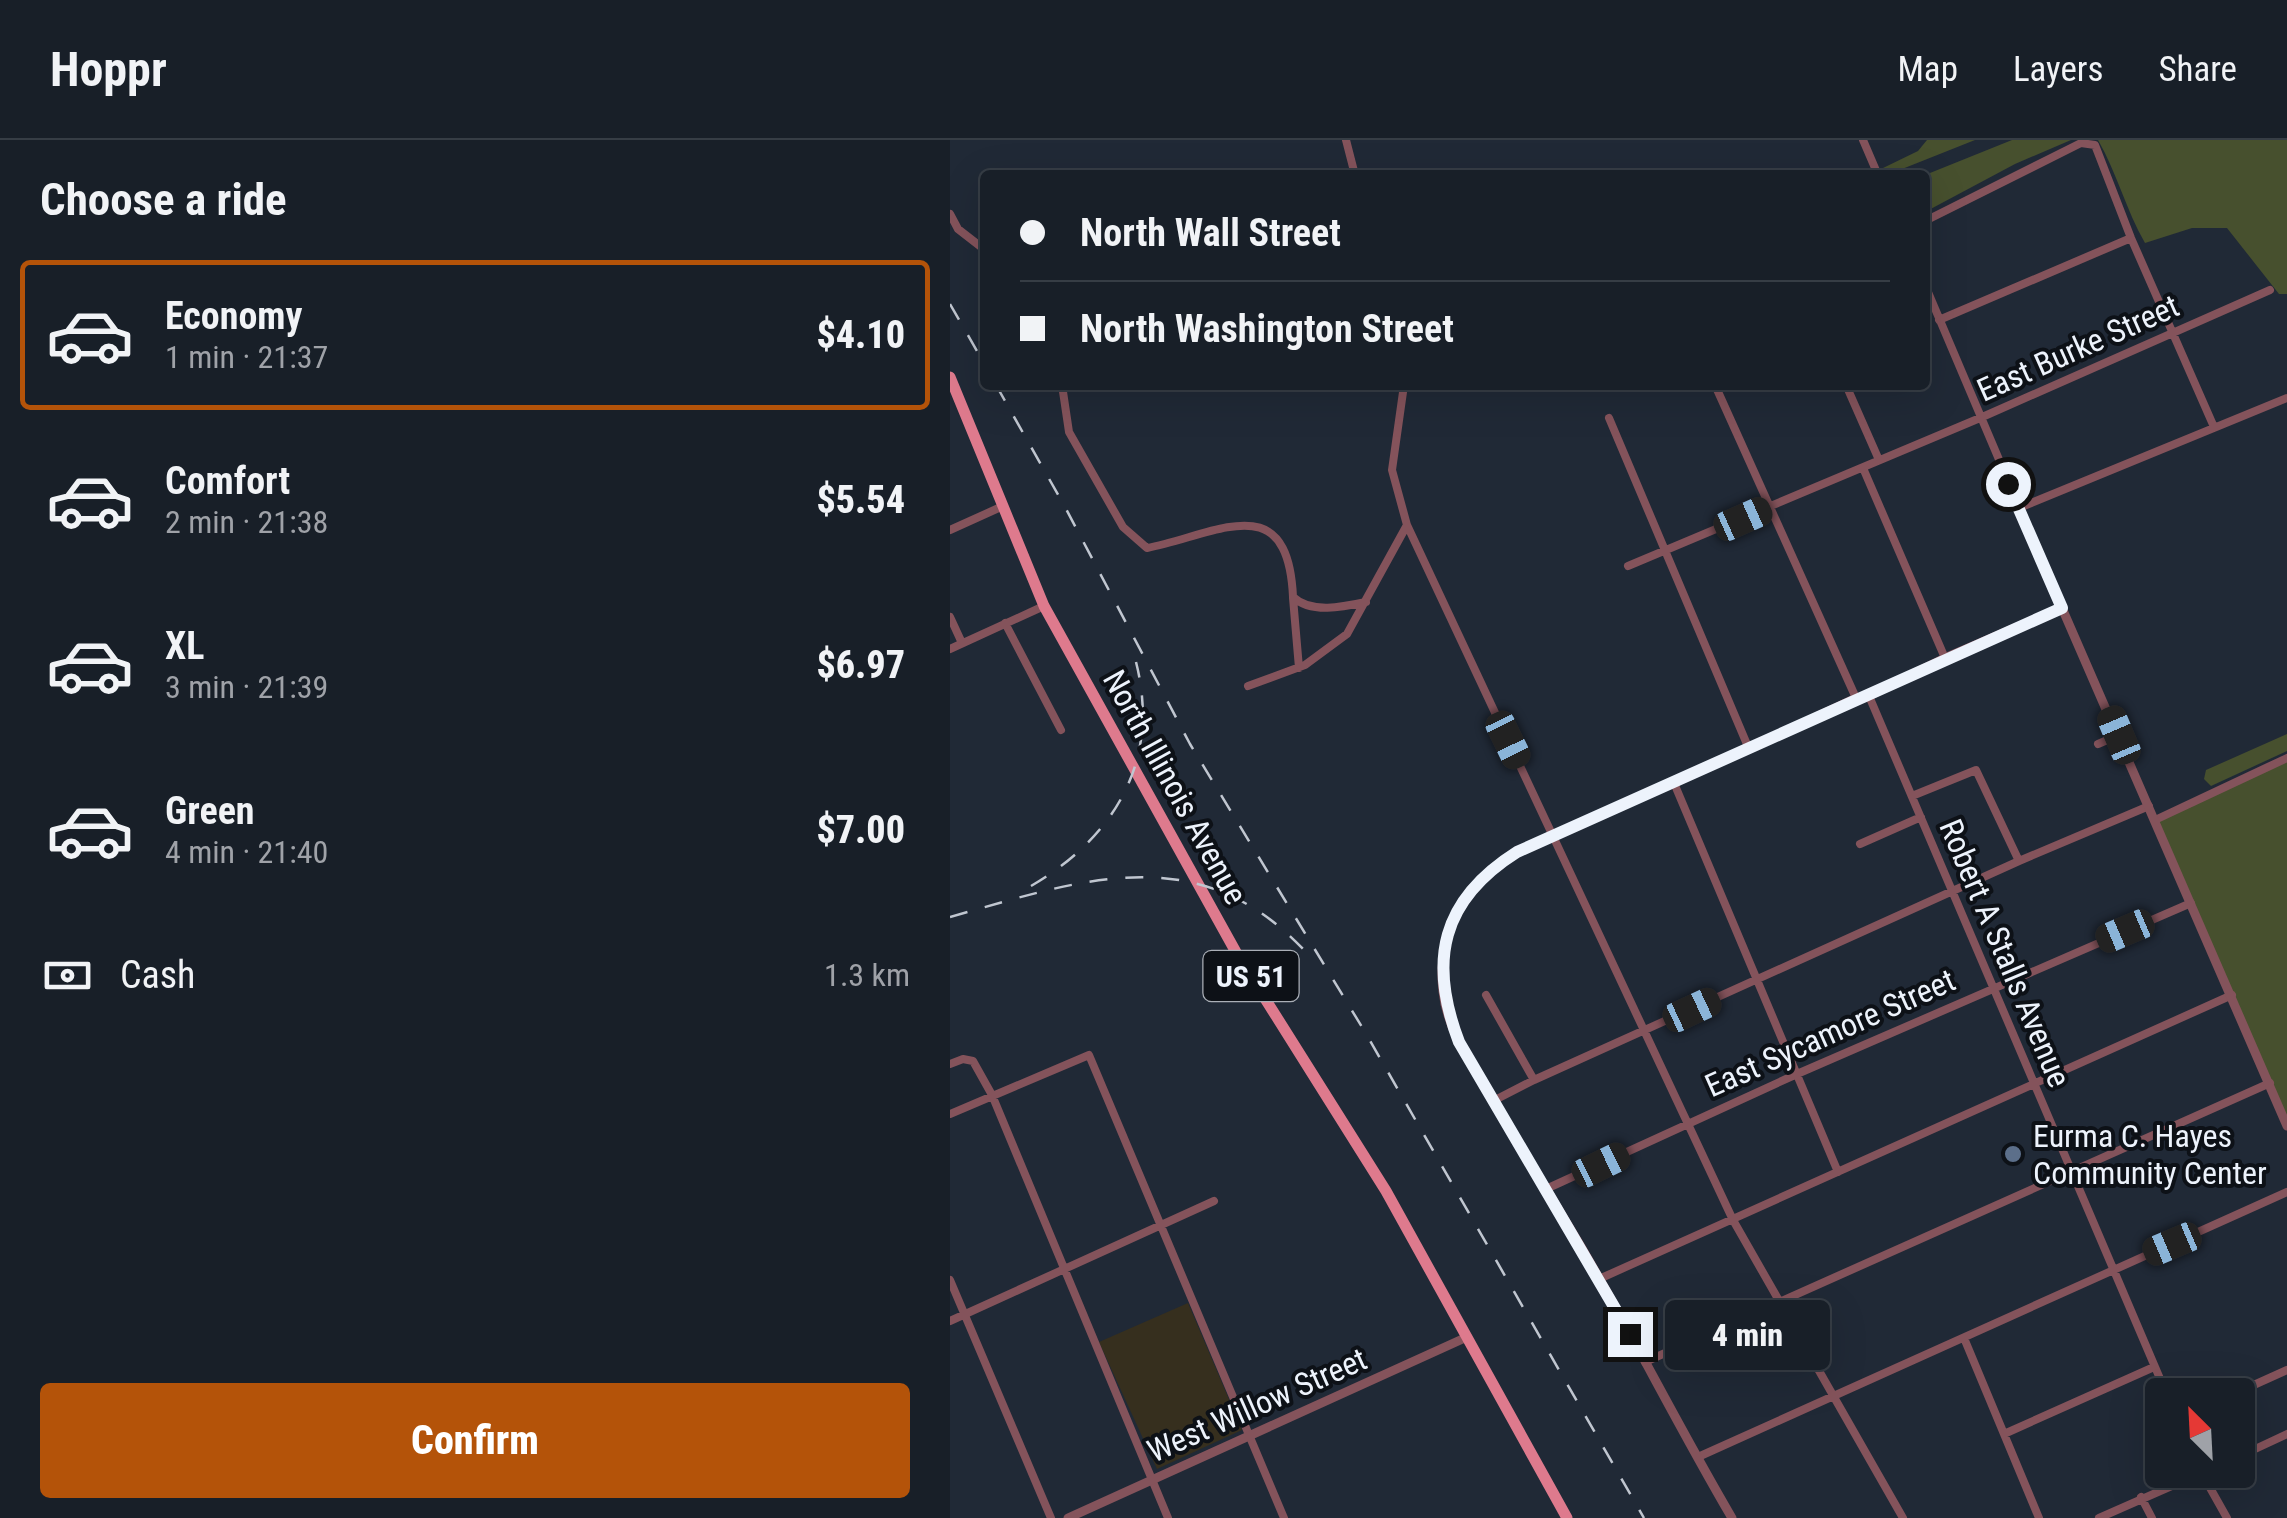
<!DOCTYPE html>
<html lang="en">
<head>
<meta charset="utf-8">
<style>
	body { margin:0; font-family:"Roboto Condensed",sans-serif; background:#252c34; color:#f1f3f6; height:100vh; display:flex; flex-direction:column; font-size:38px; white-space:nowrap }
	* { box-sizing:border-box; margin:0 }
	p { font-size:32px; color:#9fa2a8 }
	.icon { flex:none; width:55px; height:55px; fill:none; stroke:currentColor; stroke-width:2; stroke-linecap:round; stroke-linejoin:round }
	.map { position:relative; flex:1; overflow:hidden }
	.sheet { display:flex; flex-direction:column; background:#181f28; width:950px }
	.sheet>* { flex:none }
	.top-card { position:absolute; left:30px; top:30px; width:950px; height:220px; border-radius:10px; box-shadow:0 10px 40px #0002,0 0 0 2px #363d45; display:grid; align-content:center; height:220px; padding:0 40px; background:#181f28 }
	.needle { width:65px; rotate:336deg }
	.tools { position:absolute; left:1195px; top:1238px; display:grid; gap:20px }
	.tools a { display:grid; place-items:center; width:110px; height:110px; border-radius:10px; background:#181f28; box-shadow:0 10px 40px #0002,0 0 0 2px #363d45; font-size:50px }
	.end { position:absolute; width:45px; height:45px; margin:-22px; border:12px solid #edf3fc; background:#111; box-shadow:0 0 0 5px #111 }
	.from { border-radius:50% }
	.bubble { position:absolute; height:70px; border-radius:10px; background:#181f28; box-shadow:0 10px 40px #0002,0 0 0 2px #363d45; font-size:32px; font-weight:800; line-height:70px; text-align:center }
	.car { position:absolute; width:30px; height:60px; margin:-30px -15px; border-radius:12px; box-shadow:0 0 8px 2px #0007; background:linear-gradient(#222 24%,#8ab4d8 0 40%,#222 0 76%,#8ab4d8 0 86%,#222 0) }
	.top-card b { display:flex; align-items:center; gap:35px; height:95px; font-size:38px }
	.top-card b+b { border-top:2px solid #363d45 }
	.top-card i { width:25px; height:25px; background:#f1f3f6 }
	ul { padding:0; list-style:none }
	li { display:flex; align-items:center; gap:30px; height:150px; margin:0 20px 15px; padding:0 20px; border:5px solid transparent; border-radius:10px }
	li div { flex:1 }
	li b { display:block; font-size:38px }
	li em { font-style:normal; font-weight:800 }
	li.selected { border-color:#b45309 }
	li>.icon { width:90px; height:90px; stroke-width:1.5 }
	h2 { padding:0 40px; font-size:45px; line-height:120px }
	.pay { display:flex; align-items:center; gap:25px; height:110px; padding:0 40px; font-size:38px }
	.pay p { margin-inline-start:auto }
	.action { display:flex; gap:20px; margin-top:auto; padding:20px 40px }
	.action a { flex:1; height:115px; border-radius:10px; background:#b45309; color:#fff; font-size:40px; font-weight:800; line-height:115px; text-align:center }
	header { display:flex; align-items:center; gap:60px; box-sizing:border-box; height:140px; padding:0 50px; background:#181f28; border-bottom:2px solid #363d45 }
	header strong { font-size:48px }
	nav { display:flex; gap:55px; margin-inline-start:auto; font-size:35px }
	main { display:flex; flex:1; min-height:0 }
	.map>svg:first-child { display:block }
	.industrial { fill:#362f1e }
	.green { fill:#47502e }
	.lines { fill:none; stroke-linecap:round; stroke-linejoin:round }
	.minor { stroke:#84535b; stroke-width:8 }
	.tertiary { stroke:#84535b; stroke-width:9 }
	.primary { stroke:#de7a8d; stroke-width:11 }
	.rail { stroke:#c0c6d0; stroke-width:2.5; stroke-dasharray:18 18; stroke-linecap:butt }
	.route { stroke:#edf3fc; stroke-width:12 }
	.service-dot { fill:#5c6f8a; stroke:#0d1117; stroke-width:4 }
	.labels { text-anchor:middle; dominant-baseline:central; stroke-width:8; stroke-linejoin:round; paint-order:stroke }
	.shield { fill:#0d1117; stroke:#aaafb7; stroke-width:2.5 }
	.shield-label { font-size:30px; font-weight:bold; fill:#edf3fc }
	.street-label { font-size:32px; fill:#edf3fc; stroke:#0d1117 }
	.poi-label { font-size:32px; fill:#edf3fc; stroke:#0d1117; text-anchor:start }
</style>
</head>
<body>
<header>
<strong>Hoppr</strong>
<nav><a>Map</a><a>Layers</a><a>Share</a></nav>
</header>
<main>
<section class="sheet">
<h2>Choose a ride</h2>
<ul>
<li class="selected"><svg class="icon" aria-label="car" viewBox="0 0 24 24"><path d="M5 17H2v-5l4-1 3-4h7l3 4 3 1v5h-3M9 17h6M6 11h13"/><circle cx="7" cy="17" r="2"/><circle cx="17" cy="17" r="2"/></svg><div><b>Economy</b><p>1 min · 21:37</p></div><em>$4.10</em></li>
<li><svg class="icon" aria-label="car" viewBox="0 0 24 24"><path d="M5 17H2v-5l4-1 3-4h7l3 4 3 1v5h-3M9 17h6M6 11h13"/><circle cx="7" cy="17" r="2"/><circle cx="17" cy="17" r="2"/></svg><div><b>Comfort</b><p>2 min · 21:38</p></div><em>$5.54</em></li>
<li><svg class="icon" aria-label="car" viewBox="0 0 24 24"><path d="M5 17H2v-5l4-1 3-4h7l3 4 3 1v5h-3M9 17h6M6 11h13"/><circle cx="7" cy="17" r="2"/><circle cx="17" cy="17" r="2"/></svg><div><b>XL</b><p>3 min · 21:39</p></div><em>$6.97</em></li>
<li><svg class="icon" aria-label="car" viewBox="0 0 24 24"><path d="M5 17H2v-5l4-1 3-4h7l3 4 3 1v5h-3M9 17h6M6 11h13"/><circle cx="7" cy="17" r="2"/><circle cx="17" cy="17" r="2"/></svg><div><b>Green</b><p>4 min · 21:40</p></div><em>$7.00</em></li>
</ul>
<div class="pay"><svg class="icon" aria-label="cash" viewBox="0 0 24 24"><path d="M3 7h18v10H3z"/><circle cx="12" cy="12" r="2"/></svg>Cash<p>1.3 km</p></div>
<div class="action"><a>Confirm</a></div>
</section>
<div class="map">
<svg width="1337" height="1378" viewBox="0 0 1337 1378">
	<rect width="100%" height="100%" fill="#202936"/>
	<path class="industrial" d="M238,1163L292,1290L207,1329L149,1202Z"/>
	<path class="green" d="M977,0H1025L937,35L933,28L968,11Z
		M1062,0H1121L1065,24L975,72V35Z
		M1148,0H1337V154H1329L1277,88H1242L1195,103C1176,70 1167,33 1148,0Z
		M1337,594V611L1261,646L1254,639L1256,630Z
		M1337,618V988L1205,680Z"/>
	<g class="lines">
		<path class="minor" d="M396,0L405,35
			M913,0L928,35
			M0,74L8,89L35,110
			M975,81L1131,3L1145,5L1181,98L1264,287
			M975,145L1112,468
			M989,180L1181,98
			M112,245L119,292L173,387L197,408C268,394 338,346 343,457C361,474 393,467 416,462
			M454,245L442,330L457,385L783,1080L953,1378
			M765,245L906,558
			M896,245L929,320
			M659,278L799,609
			M913,328L995,518
			M1069,368L1337,258
			M0,390L53,366
			M678,426L1030,278L1320,150
			M343,458L349,528
			M0,477L12,503
			M55,483L111,590
			M0,509L94,466
			M298,546L355,525L397,494L457,385
			M919,556L1217,1255
			M1148,604L1169,595
			M724,643L888,1032
			M962,656L1026,630L1069,721
			M1205,680L1337,618
			M910,704L971,677
			M536,855L584,940
			M0,924L13,919L23,921L42,955L218,1378
			M543,961L584,940L1069,721L1199,666
			M0,974L139,915L334,1378
			M596,1049L847,934L1241,763
			M649,1139L1282,855
			M0,1140L101,1378
			M0,1181L264,1061
			M1014,1198L1089,1378
			M695,1222L1320,943
			M1286,1253L1337,1230
			M1054,1294L1204,1227
			M748,1317L1337,1052
			M1288,1317L1337,1294
			M1250,1330L1277,1378
			M1191,1357L1202,1378
			M1149,1378L1258,1330"/>
		<path class="tertiary" d="M118,1378L517,1197
			M782,1378C729,1288 683,1195 630,1105C601,1057 572,1009 544,961C524,927 497,892 493,851C486,791 518,743 567,712L799,609L906,558L919,556L995,518L1112,468L1337,986"/>
		<path class="primary" d="M0,237L94,466L287,814L436,1051L617,1378"/>
		<path class="rail" d="M0,164L35,225
			M46,245L115,367L240,604L415,892L694,1378
			M81,746C165,697 211,620 186,522
			M0,777C129,741 246,696 354,810"/>
	</g>
	<g class="lines">
		<path class="route" d="M680,1194L509,902C478,821 491,760 567,712L1112,468L1058,344"/>
	</g>
	<circle class="service-dot" cx="1063" cy="1014" r="10"/>
	<g class="labels">
		<rect class="shield" x="253.5" y="811" width="95" height="50" rx="8"/>
		<g class="shield-label">
			<text x="301" y="836">US 51</text>
		</g>
		<g class="street-label">
			<text transform="translate(1128 208) rotate(-24)">East Burke Street</text>
			<text transform="translate(225 647) rotate(61)">North Illinois Avenue</text>
			<text transform="translate(1055 813) rotate(67)">Robert A Stalls Avenue</text>
			<text transform="translate(880 893) rotate(-24)">East Sycamore Street</text>
			<text transform="translate(307 1265) rotate(-24)">West Willow Street</text>
		</g>
		<g class="poi-label">
			<text x="1083" y="996">Eurma C. Hayes<tspan x="1083" dy="37">Community Center</tspan></text>
		</g>
	</g>
</svg>
<div class="tools">
<a><svg class="needle" viewBox="-14 -14 28 28"><path d="M0-13l5 13h-10z" fill="#e53935"/><path d="M0 13l5-13h-10z" fill="#9fa2a8"/></svg></a>
</div>
<i class="end from" style="left:1058px;top:344px"></i>
<i class="end" style="left:680px;top:1194px"></i>
<div class="bubble" style="left:715px;top:1160px;width:165px">4 min</div>
<i class="car" style="left:793px;top:379px;rotate:66deg"></i>
<i class="car" style="left:1169px;top:595px;rotate:337deg"></i>
<i class="car" style="left:558px;top:600px;rotate:154deg"></i>
<i class="car" style="left:1175px;top:791px;rotate:247deg"></i>
<i class="car" style="left:742px;top:870px;rotate:65deg"></i>
<i class="car" style="left:651px;top:1025px;rotate:64deg"></i>
<i class="car" style="left:1222px;top:1104px;rotate:247deg"></i>
<div class="top-card">
<b><i class="from"></i>North Wall Street</b>
<b><i></i>North Washington Street</b>
</div>
</div>
</main>
</body>
</html>
